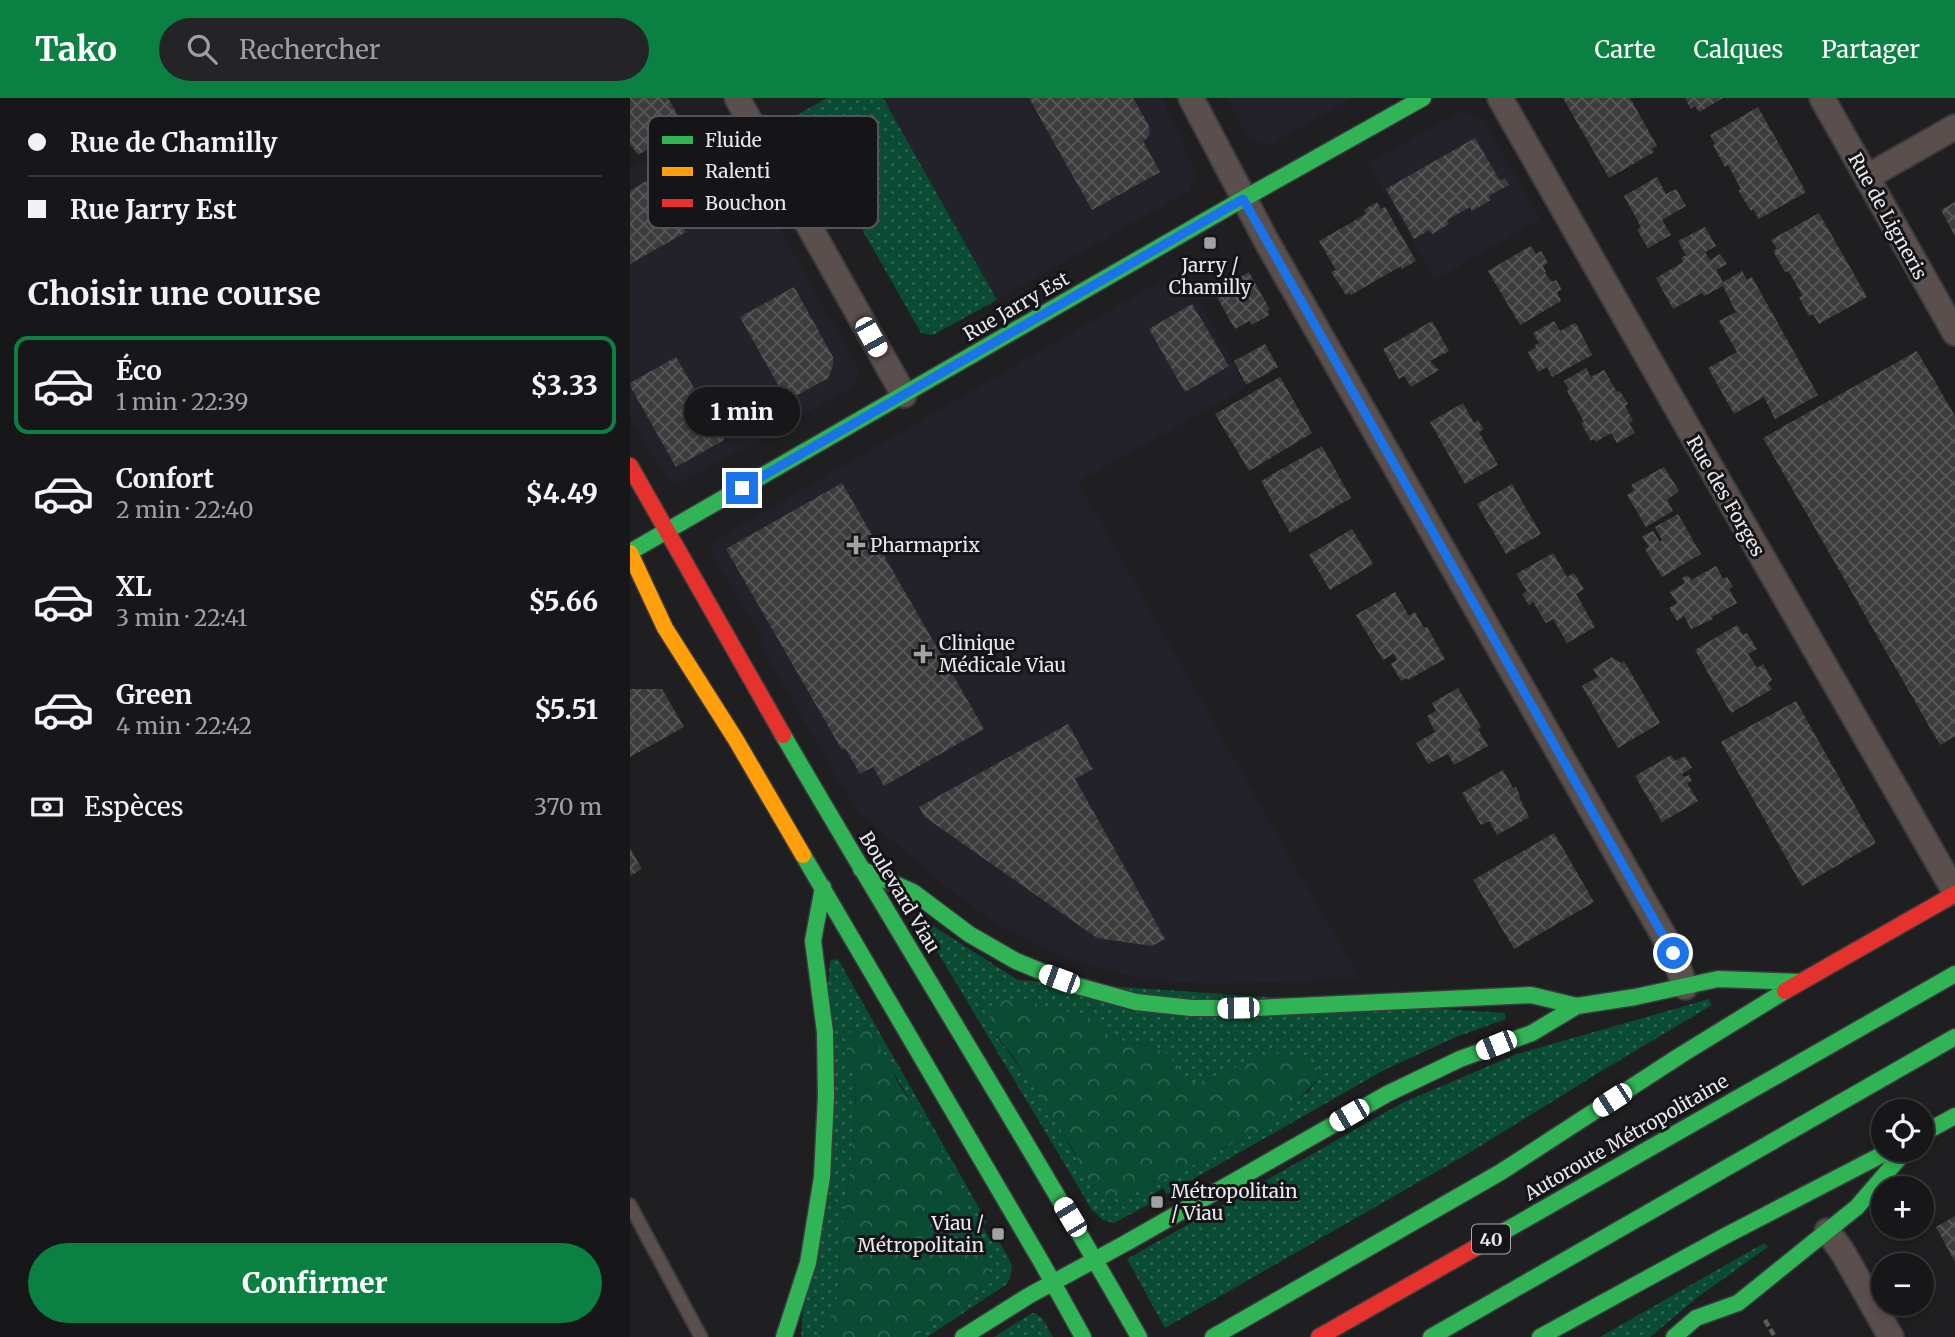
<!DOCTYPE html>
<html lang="fr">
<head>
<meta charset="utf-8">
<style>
	body { margin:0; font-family:Merriweather,serif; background:#242426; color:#f1f3f6; height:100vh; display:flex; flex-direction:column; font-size:26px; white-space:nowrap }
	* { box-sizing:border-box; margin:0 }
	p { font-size:23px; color:#9e9fa2 }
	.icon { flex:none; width:38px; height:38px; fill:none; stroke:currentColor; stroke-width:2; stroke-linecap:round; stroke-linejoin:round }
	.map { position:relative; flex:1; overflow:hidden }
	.sheet { display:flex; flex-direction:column; background:#171719; width:630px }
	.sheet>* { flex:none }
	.top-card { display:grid; align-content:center; height:154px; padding:0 28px; background:#171719 }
	.tools { position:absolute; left:1241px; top:1001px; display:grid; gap:14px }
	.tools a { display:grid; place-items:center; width:63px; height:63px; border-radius:50%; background:#171719; box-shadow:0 4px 10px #0003,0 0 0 2px #363638; font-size:35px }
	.end { position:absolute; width:32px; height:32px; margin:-16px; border:9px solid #1a73e8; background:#fff; box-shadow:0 0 0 4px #fff }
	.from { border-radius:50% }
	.bubble { position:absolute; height:49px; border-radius:24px; background:#171719; box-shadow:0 4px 10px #0003,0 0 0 2px #363638; font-size:23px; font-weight:800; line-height:49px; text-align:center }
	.car { position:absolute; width:21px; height:42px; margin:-21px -10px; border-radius:9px; box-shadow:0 0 5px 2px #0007; background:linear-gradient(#fff 24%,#345 0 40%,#fff 0 76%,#345 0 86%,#fff 0) }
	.top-card b { display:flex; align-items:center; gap:24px; height:66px; font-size:26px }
	.top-card b+b { border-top:2px solid #363638 }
	.top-card i { width:18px; height:18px; background:#f1f3f6 }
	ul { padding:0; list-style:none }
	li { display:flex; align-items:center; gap:21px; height:98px; margin:0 14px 10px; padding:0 14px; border:4px solid transparent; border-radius:14px }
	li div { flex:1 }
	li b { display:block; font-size:26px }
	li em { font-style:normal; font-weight:800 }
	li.current { border-color:#0b8043 }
	li>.icon { width:63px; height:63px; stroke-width:1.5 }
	h2 { padding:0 28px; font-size:32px; line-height:84px }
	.pay { display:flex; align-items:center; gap:18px; height:77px; padding:0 28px; font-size:26px }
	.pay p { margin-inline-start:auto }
	.primary-button { display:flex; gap:14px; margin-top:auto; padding:14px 28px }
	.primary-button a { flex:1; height:80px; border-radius:42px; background:#0b8043; color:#fff; font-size:28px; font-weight:800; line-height:80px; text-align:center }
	header { display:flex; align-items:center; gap:42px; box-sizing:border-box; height:98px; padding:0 35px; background:#0b8043; color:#fff }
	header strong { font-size:33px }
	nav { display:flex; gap:38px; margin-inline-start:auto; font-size:24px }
	.search { width:490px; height:63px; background:#242426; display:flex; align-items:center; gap:18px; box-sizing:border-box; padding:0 24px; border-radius:38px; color:#9e9fa2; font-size:26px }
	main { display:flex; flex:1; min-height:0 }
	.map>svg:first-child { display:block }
	.built { fill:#23222b }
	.grass { fill:url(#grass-dots); fill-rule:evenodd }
	.forest { fill:url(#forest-crowns) }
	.building { fill:url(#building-cross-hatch) }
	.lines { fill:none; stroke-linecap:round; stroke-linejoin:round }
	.lane-casing { stroke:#3b3b3d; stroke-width:16 }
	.street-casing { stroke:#3b3b3d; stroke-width:28 }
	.fast-casing { stroke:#3b3b3d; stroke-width:19 }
	.slow-casing { stroke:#3b3b3d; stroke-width:19 }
	.jam-casing { stroke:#3b3b3d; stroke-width:19 }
	.path { stroke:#625b59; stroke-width:4.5; stroke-dasharray:7 3.5; stroke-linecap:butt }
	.lane { stroke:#5a4f4c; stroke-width:12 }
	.street { stroke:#5a4f4c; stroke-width:24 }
	.fast { stroke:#30b455; stroke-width:16 }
	.slow { stroke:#ff9f0a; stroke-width:16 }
	.jam { stroke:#e5322d; stroke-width:16 }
	.route { stroke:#1a73e8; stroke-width:9 }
	.poi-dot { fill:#a2a2a5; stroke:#151419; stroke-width:2.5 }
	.labels { text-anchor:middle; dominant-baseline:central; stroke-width:6; stroke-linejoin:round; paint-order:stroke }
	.shield { fill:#151419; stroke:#a9a9ad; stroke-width:2 }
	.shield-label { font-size:18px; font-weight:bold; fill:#e9e9ec }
	.street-label { font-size:19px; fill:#e9e9ec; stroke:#151419 }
	.poi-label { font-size:19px; fill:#e9e9ec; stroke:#151419; text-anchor:start }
	.key { fill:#151419; stroke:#555458; stroke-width:2 }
	.key-label { font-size:19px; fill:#e9e9ec }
</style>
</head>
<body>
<header>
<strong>Tako</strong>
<div class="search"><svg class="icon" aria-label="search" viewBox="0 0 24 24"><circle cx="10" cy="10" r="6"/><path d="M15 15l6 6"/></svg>Rechercher</div>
<nav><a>Carte</a><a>Calques</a><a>Partager</a></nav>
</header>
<main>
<section class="sheet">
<div class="top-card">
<b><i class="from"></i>Rue de Chamilly</b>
<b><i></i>Rue Jarry Est</b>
</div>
<h2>Choisir une course</h2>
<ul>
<li class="current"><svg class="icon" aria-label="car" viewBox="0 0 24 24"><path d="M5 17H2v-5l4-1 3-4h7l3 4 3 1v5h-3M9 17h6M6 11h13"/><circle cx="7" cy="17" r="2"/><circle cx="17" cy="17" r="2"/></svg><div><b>Éco</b><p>1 min · 22:39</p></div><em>$3.33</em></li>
<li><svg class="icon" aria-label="car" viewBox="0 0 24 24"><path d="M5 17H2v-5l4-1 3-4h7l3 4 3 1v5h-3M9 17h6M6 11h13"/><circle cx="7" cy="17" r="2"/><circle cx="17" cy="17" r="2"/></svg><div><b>Confort</b><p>2 min · 22:40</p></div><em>$4.49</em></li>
<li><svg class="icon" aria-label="car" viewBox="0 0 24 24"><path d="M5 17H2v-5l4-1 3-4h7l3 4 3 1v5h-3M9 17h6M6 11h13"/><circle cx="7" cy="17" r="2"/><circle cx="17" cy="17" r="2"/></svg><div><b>XL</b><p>3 min · 22:41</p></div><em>$5.66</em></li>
<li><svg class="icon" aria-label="car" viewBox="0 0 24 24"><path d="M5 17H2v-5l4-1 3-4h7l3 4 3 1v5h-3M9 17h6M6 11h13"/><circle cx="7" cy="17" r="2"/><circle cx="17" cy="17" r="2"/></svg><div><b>Green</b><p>4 min · 22:42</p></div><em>$5.51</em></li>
</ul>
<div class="pay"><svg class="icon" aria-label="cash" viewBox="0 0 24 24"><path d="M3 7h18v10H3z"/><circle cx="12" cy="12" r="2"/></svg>Espèces<p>370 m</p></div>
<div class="primary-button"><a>Confirmer</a></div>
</section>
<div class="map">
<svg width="1325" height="1239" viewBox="0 0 1325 1239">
	<defs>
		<pattern id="grass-dots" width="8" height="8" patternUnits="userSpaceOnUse" patternTransform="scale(1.75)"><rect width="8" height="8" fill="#094b33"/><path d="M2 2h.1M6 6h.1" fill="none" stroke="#2d6551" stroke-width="1.8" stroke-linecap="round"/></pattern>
		<pattern id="forest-crowns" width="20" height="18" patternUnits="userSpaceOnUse" patternTransform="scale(1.75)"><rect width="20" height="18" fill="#094b33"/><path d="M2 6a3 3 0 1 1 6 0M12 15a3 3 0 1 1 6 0" fill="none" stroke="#2d6551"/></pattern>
		<pattern id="building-cross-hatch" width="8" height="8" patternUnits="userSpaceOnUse" patternTransform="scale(1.75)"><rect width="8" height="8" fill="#3d3c3d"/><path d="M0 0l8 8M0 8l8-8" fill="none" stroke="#595859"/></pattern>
	</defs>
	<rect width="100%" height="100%" fill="#1f1f21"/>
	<path class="built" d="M253,0H531L566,74L559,93L367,202Z
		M597,0H722L640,47L616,39Z
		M828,14L852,20L910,121L805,182L738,66Z
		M87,20L229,272L227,283L223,289L49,386L42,384L36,379L0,319V71Z
		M553,170L616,290L448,384L664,767L731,881L580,886L513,881L452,865L408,848L369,827L325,796L227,713L130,547L132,540L80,452L84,443Z"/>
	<path class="grass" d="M197,0H253L367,202L303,237L291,235L167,17Z
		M297,824L388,882L875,915L876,921L826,939L756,971L537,1096L533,1090L520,1098L523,1104L484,1125L473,1122L462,1112L292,828ZM390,901L457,919L479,937L496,944L523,949L550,973L560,984H572L589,977L692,975L679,993L651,1015L593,1051L457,1082C434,1031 401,982 366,938Z
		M208,861L357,1124L352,1128L359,1140L365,1137L378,1159L382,1169L380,1180L377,1186L297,1239H284L354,1191L361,1178L351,1147L325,1076L260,969L218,965L224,974L226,992L224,1037L210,1150L208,1198L200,1219L188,1239H171L200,863Z
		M1079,901L1082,907L970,974L839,1055L535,1230L497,1161L772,1005L887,956Z
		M1134,1145L1138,1149L1068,1199L1020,1239H970Z
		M402,1215H405L412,1220L423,1239H364Z"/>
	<path class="forest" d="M373,901H390L458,919L479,937L496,944L523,949L538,956L560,984C597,985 624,945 664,958C676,962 683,965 692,975C680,991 667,1004 650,1016C627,1032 507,1103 484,1100C475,1100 463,1090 458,1083C450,1074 448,1060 442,1050C425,1021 405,993 387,964C376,947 355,931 360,909Z
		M225,930H234L241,933L270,988L286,1011L325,1076L351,1147L361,1179L354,1191L284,1239H188L200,1219L208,1198L210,1150L224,1037L226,992L224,974L218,965L216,947L219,936Z"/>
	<path class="building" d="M0,0H38L57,33L52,36L50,33L8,57L2,48L0,49Z
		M399,0H503L518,26L520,35L517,40L513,43L530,74L462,112Z
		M933,0H1000L1027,48L1022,51L1024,54L979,80Z
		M1055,0H1093L1069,14L1065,8L1061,11Z
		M1128,9L1176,94L1129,121L1123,111L1121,113L1108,92L1111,91L1098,67L1095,69L1083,47L1085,46L1080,37Z
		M845,40L870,83L875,80L879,87L858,98L861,102L842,113L840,109L817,122L819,126L802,136L799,132L784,141L756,91Z
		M23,79L56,134L0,166V93Z
		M1027,79L1036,96L1046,91L1056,108L1032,122L1041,137L1018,150L1007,132L1011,129L994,98Z
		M747,104L751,111L755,109L786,163L772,171L771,168L721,197L720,195L716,197L701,174L706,172L689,143L736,116L734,112Z
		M1325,104V138L1311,112Z
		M1189,115L1237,199L1189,226L1183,216L1179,218L1169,199L1172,197L1165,184L1158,173L1155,174L1143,153L1147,151L1141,142Z
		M1075,129L1086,148L1075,154L1080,162L1090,156L1097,166L1086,172L1093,184L1112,173L1117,182L1122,179L1188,297L1145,321L1134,299L1104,316L1078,270L1107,254L1089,223L1106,214L1093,188L1074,198L1072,195L1043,211L1026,180L1053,164L1051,160L1056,157L1048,143Z
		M900,148L901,150L902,149L906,156L911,153L918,165L913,168L916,174L915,175L922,184L926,182L932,192L927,194L931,203L890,227L858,173Z
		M619,174L640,212L637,213L639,217L622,227L619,223L605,231L584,194Z
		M164,189L203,259V267L198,280L157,303L110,219Z
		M562,206L599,268L555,294L519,231Z
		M802,223L819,253L800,263L809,272L781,289L774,278L769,281L753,251Z
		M924,223L930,233L945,225L947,227L962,257L922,279L917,269L908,274L898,254L906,249L905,247L909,245L903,235Z
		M635,246L648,269L616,287L604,263Z
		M1287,253L1325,318V638L1310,647L1133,340Z
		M46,259L94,342L46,369L0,288V285Z
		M956,270L961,279L974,272L987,294L990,293L998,306L995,308L1003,323L999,325L1005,335L987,345L981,335L966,344L964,341L961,343L951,325L954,324L937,293L939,292L934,283Z
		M650,279L682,335L619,373L585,316Z
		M833,305L844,325L848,322L854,331L849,334L868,367L835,386L800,324Z
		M692,348L721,400L660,435L631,383Z
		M1034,369L1049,393L1037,402L1043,413L1016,429L997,397L1004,392L1001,387Z
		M212,385L354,631L254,688L243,669L230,676L215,650L212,652L96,451Z
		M882,386L911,436L876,456L847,406Z
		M1048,416L1071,456L1032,479L1015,451L1019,449L1012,438L1023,433L1030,444L1032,442L1025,429Z
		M722,431L743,466L700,492L679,457Z
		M923,455L937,479L944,475L954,491L946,496L965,529L937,545L923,521L916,525L903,504L899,507L892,496L897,493L886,476Z
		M1086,468L1093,481L1097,479L1103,489L1099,491L1107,505L1082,519L1083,521L1061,531L1054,518L1047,523L1039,510L1047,505L1040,494L1055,485L1052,480L1058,477L1061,482Z
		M765,494L779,518L785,514L794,530L797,529L815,561L778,582L777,580L771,583L761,566L767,562L763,556L753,562L726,517Z
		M1107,527L1113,537L1117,535L1127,551L1118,556L1127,570L1133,566L1142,582L1138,585L1142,591L1101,615L1065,552Z
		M982,559L991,565L994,563L1030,625L988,650L952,588L968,579L963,571Z
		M828,590L851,629L848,631L858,648L824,667L818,656L798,666L786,645L805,634L797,618L806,613L802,605Z
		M0,591H32L54,629L0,659Z
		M1166,603L1246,745L1172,788L1091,644Z
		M438,626L463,671L445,681L535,841L522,848L467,840L295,719L289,709Z
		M1041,657L1045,663L1055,658L1062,670L1052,676L1054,679L1059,677L1062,683L1057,685L1068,703L1032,724L1005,678Z
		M873,672L883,690L886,689L890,698L889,699L899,719L867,737L859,723L851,727L832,695Z
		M924,735L964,804L884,851L843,782Z
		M0,750L12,771L0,778Z
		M1325,1118V1164L1306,1129Z"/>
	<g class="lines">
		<defs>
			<path id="lane" d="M0,1107L71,1239"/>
			<path id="street" d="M107,0L274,297
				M561,0L638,146L1043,854L1055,889
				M870,0C1020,266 1173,529 1325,794
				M1192,0L1325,235
				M1237,79L1325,29
				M1197,1133L1212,1153L1261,1239"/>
			<path id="fast" d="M0,454L613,101L793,0
				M153,637C270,839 394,1036 509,1239
				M173,757L412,1165L453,1239
				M231,771L283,794L339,836L386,863L444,887L506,904L561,910H626L901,897L947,908
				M1292,1036L1325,1018
				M852,1146L1325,876
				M154,1239L178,1165L192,1079L196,998L195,934L183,843L193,789
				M333,1239L400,1197L496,1145L757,996L830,961L902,935L947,908L1005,899L1088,881L1170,884
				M583,1239L871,1074L1051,957L1155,893
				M801,1239L1325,939
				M910,1239L1095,1138L1261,1052
				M1044,1239L1066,1220L1108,1205L1227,1109L1276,1052"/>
			<path id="slow" d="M0,455L35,530L106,642L173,757"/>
			<path id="jam" d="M0,368L153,637
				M1155,893L1325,796
				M689,1239L852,1146"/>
		</defs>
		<use href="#lane" class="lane-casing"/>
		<use href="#street" class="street-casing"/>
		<use href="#fast" class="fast-casing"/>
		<use href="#slow" class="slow-casing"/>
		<use href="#jam" class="jam-casing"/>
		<path class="path" d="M1135,1222L1145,1239"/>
		<use href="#lane" class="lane"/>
		<use href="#street" class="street"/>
		<use href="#fast" class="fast"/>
		<use href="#slow" class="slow"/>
		<use href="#jam" class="jam"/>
	</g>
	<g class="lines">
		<path class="route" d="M112,390L613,101L1043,855"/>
	</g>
	<g class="poi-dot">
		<rect x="573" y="138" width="14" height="14" rx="3.5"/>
		<path d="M222.5 436.5h7v7h7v7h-7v7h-7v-7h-7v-7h7z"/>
		<path d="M289.5 545.5h7v7h7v7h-7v7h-7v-7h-7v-7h7z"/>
		<rect x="520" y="1097" width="14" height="14" rx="3.5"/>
		<rect x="361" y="1129" width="14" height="14" rx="3.5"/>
	</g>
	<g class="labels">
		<rect class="shield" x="842" y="1126.5" width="38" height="29" rx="5"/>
		<g class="shield-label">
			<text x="861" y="1141">40</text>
		</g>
		<g class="street-label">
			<text transform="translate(1258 118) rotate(61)">Rue de Ligneris</text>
			<text transform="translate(386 208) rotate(-30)">Rue Jarry Est</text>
			<text transform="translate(1096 398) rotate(60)">Rue des Forges</text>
			<text transform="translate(270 794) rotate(59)">Boulevard Viau</text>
			<text transform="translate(996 1039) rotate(-30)">Autoroute Métropolitaine</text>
		</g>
		<g class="poi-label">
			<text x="580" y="167" text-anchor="middle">Jarry /<tspan x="580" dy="22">Chamilly</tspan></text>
			<text x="240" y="447">Pharmaprix</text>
			<text x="309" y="545">Clinique<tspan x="309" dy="22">Médicale Viau</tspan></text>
			<text x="541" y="1093">Métropolitain<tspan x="541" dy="22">/ Viau</tspan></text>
			<text x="354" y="1125" text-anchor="end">Viau /<tspan x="354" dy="22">Métropolitain</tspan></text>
		</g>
	</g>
	<rect x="18" y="18" width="230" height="112" rx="10" class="key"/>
	<rect x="32" y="38" width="31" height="8" fill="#30b455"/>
	<rect x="32" y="69" width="31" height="9" fill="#ff9f0a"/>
	<rect x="32" y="101" width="31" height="8" fill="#e5322d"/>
	<g class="key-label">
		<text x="75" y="49">Fluide</text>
		<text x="75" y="80">Ralenti</text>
		<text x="75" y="112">Bouchon</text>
	</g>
</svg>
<div class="tools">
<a><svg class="icon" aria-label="locate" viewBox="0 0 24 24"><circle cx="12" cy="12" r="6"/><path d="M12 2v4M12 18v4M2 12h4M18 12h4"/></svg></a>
<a>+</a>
<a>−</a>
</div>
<i class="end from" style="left:1043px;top:855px"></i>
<i class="end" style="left:112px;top:390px"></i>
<div class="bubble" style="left:54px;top:289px;width:116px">1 min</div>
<i class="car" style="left:241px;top:239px;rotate:151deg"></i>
<i class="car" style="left:429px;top:881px;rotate:290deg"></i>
<i class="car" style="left:608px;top:910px;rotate:269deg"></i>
<i class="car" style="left:866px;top:947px;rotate:248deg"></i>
<i class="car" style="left:982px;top:1002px;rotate:237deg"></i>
<i class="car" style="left:719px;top:1017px;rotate:240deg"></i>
<i class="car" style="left:440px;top:1119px;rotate:329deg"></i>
</div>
</main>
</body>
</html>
